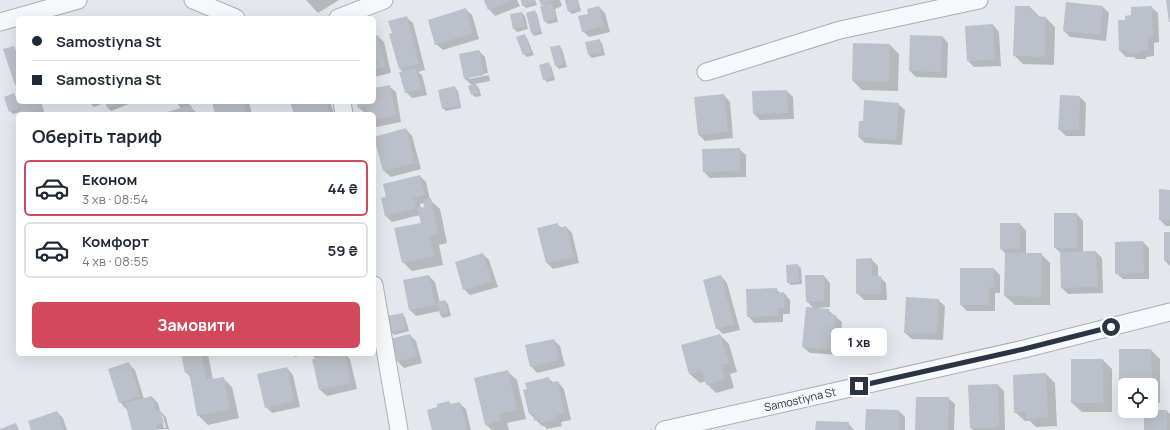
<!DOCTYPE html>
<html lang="uk">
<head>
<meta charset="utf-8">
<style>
	body { margin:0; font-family:Manrope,sans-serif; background:#f6f6f7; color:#1f2937; height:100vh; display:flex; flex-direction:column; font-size:15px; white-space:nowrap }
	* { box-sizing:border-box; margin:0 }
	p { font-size:13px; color:#747a83 }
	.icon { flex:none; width:22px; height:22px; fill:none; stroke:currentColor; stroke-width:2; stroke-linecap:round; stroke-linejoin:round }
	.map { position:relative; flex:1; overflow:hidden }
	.side { position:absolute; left:16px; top:112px; width:360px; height:244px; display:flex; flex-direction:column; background:#fff; border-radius:6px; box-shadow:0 4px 16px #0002 }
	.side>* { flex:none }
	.top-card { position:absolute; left:16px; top:16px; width:360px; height:88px; border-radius:6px; box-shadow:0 4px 16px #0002; display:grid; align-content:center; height:88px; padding:0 16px; background:#fff }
	.tools { position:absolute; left:1118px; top:378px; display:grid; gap:8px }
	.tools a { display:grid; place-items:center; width:40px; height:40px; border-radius:6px; background:#fff; box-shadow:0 4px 16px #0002; font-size:20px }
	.end { position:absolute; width:18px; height:18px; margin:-9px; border:5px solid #2b3445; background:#fff; box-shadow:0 0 0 2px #fff }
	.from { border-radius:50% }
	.bubble { position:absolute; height:28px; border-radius:6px; background:#fff; box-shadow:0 4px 16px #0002; font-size:13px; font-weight:700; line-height:28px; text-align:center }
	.top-card b { display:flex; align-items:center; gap:14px; height:38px; font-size:15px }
	.top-card b+b { border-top:1px solid #e0e1e3 }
	.top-card i { width:10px; height:10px; background:#1f2937 }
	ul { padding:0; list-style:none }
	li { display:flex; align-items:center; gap:12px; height:56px; margin:0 8px 6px; padding:0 8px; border:2px solid #e0e1e3; border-radius:6px }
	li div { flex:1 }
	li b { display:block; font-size:15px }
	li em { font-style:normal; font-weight:700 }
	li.active { border-color:#d1495b }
	li>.icon { width:36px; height:36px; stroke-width:1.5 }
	h2 { padding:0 16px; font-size:18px; line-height:48px }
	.action { display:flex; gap:8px; margin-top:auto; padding:8px 16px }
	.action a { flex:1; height:46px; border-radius:6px; background:#d1495b; color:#fff; font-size:16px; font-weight:700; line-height:46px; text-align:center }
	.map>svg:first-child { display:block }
	.shadow { fill:#0003; fill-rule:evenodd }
	.building { fill:#bbc0ca }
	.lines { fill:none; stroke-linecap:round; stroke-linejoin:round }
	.street-casing { stroke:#a9aeb7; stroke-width:19 }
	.street { stroke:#f7f8fa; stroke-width:17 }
	.route { stroke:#2b3445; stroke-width:5 }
	.labels { text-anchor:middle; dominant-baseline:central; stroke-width:4; stroke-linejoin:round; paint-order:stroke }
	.street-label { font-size:11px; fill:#2b3445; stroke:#f4f6f9 }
</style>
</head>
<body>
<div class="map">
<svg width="1170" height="430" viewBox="0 0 1170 430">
	<rect width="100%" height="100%" fill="#e4e7ec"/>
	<path class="shadow" d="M306,0H339L318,13Z
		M485,0H517L520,6L495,16L489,9Z
		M522,0H535L537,5L526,8L523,5Z
		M540,0H560L562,6L555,9L558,22L548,24L545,21L544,6Z
		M566,0H578L581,11L572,14L569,11Z
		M599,7L605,13L610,32L589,37L583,31Z
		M1016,7H1030L1040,17L1046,18L1055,27L1054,65L1023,64L1014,55Z
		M1103,7L1109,13L1106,41L1070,37L1064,31Z
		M1151,7L1158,13L1159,42L1154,43V56L1146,57V59H1136L1134,57H1126L1120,51L1126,21L1132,16Z
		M465,9L472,15L479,39L443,50L436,44Z
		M534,11L537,14L542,34L534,36L532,33Z
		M522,13L525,16L528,29L517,32L514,29Z
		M406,17L413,23L425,70L418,72L422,75L427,95L412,98L406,92L403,72L400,69L390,35L393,34Z
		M993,25L999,32L1001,66L974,67L968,61Z
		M524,35L527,38L534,55L527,57L524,54Z
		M378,36L384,42L391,73L374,77V37Z
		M942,36L948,43L947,78L916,77L910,71Z
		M599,40L602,43L605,55L592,58L589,55Z
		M890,45L899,54L898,91L862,90L853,81Z
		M559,46L562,49L567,67L559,69L556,66Z
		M479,51L485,57L488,73L469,77V79L489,75L490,81L475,84L479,88L481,96L475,97L472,94L473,86L465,79Z
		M548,63L551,66L555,80L547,82L544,79Z
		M389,86L396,92L401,122L376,127L374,124V114H366L359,108L358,102H374V89Z
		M455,88L458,91L461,108L446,111L443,108Z
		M787,91L793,97L794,119L760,120L754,114Z
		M14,95L17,98L19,103L41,102L44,112L38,114H24L23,111L13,114L10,111Z
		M724,95L730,102L733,138L705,141L699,135Z
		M1080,97L1086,103L1085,136H1066L1059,129Z
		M89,102H128L129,104L111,111L108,108L106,102L94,107Z
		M177,102H189L190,107L198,114H162L181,109Z
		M213,102H249L252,114H216Z
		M291,102H330L334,114H295Z
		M898,104L905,110L902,145L865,143L859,137Z
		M406,129L412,136L421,169L391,177L384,171Z
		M739,149L746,155V177L710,178L704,172L703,150Z
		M420,176L426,182L430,200L440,209L447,243L439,245L443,265L412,271L403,262L422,223L420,215L392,222L386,216ZM424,203L426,208L421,209L420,204Z
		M1170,191V226H1166L1160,220Z
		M1077,214L1083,221V252H1096L1102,258L1103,293L1068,294L1062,288L1061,253L1055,248Z
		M557,224L562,228L566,227L572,233L579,263L553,269L547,263L539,228Z
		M1020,224L1026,231V254H1041L1050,263V305H1015L1005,296L1006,254L1001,249Z
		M1170,233V266L1165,261Z
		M1143,242L1149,248V279H1123L1116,273Z
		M483,254L489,260L498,287L470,295L464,289Z
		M871,259L878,266V277H880L886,283L887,300H864L857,293Z
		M798,265L801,268L802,284L791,285L788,282Z
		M994,269L1000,275V293H995V311H967L961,305Z
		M429,276L435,282L440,303L445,301L448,304L451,316L443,318L440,315V311L416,316L410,310Z
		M721,276L727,283L740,330L723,334L717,328Z
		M824,276L830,283V307L817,308V309L828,310L842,322L839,355L810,353L803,347L814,309L807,301Z
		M776,289L780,293H784L790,300V314H783V322L754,323L748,316Z
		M938,300L945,306L943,340L912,339L905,333Z
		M402,314L405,317L409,331L394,335L391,332Z
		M410,335L416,341L422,363L404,368L398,362Z
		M720,335L729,344L737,372L730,374L734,388L716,393L707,384L706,381L700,383L690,374L682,346Z
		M554,340L560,346L565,366L537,373L531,366Z
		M1151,350L1160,359V403H1151V385H1125V393L1120,388Z
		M182,354H208L213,380L223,378L232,387L239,418L208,425L198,415L190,377L186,372Z
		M292,354H308L295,357Z
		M311,354H332V356L345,354L350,359L357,389L327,396L320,390L316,359Z
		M1103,360L1112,369V412H1082L1072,403Z
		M128,363L135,370L144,399L152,397L158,403L160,411L166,417L169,429L133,430L128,408L126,409L120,402ZM160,413L163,416L166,428H164Z
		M287,368L293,375L300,407L272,413L266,407Z
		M507,371L517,380L526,419L507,423L509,430H492L486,425Z
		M1046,374L1055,383L1057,426L1036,427L1030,421H1025L1015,412Z
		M548,378L554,383L558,382L564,389L571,420L561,422L562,426L547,429L544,426H542L530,414Z
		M998,385L1004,391L1005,430H973L971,428Z
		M948,398L955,404L954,430H916Z
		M449,402L451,405L459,403L466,409L471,430H433Z
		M867,410L899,411L905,417V430H866Z
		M1145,411H1167L1170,414V430H1145Z
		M57,412L63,418L67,430H32Z
		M848,423L854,430H816Z"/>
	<path class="building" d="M484,0H513L488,10Z
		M521,0H534V3L522,6Z
		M539,0H555L541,5Z
		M565,0H577L579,8L568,12Z
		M1166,0H1170V22H1169Z
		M1066,2L1103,6L1100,35L1063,31Z
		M552,3L556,19L544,22L540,6Z
		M599,6L604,26L582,32L578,16L588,14L587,9Z
		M1015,6H1030V11H1035V16L1046,17L1045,57L1013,56Z
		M1152,6L1153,36L1148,37V50L1140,51V53L1129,54V51H1119L1118,20H1125V16L1131,15V7Z
		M466,8L473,33L435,45L428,20Z
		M535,10L540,31L531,33L526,13Z
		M522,12L525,27L513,29L510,14Z
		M407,16L419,64L399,69L389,34L392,33L388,21Z
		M993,24L995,60L967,61L965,26Z
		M525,34L531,52L523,55L516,37Z
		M378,35L385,67L374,70V36Z
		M910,35L942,36L941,72L909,71Z
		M600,39L602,52L588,55L585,42Z
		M853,43L890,44L889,82L852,81Z
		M560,45L564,64L555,66L550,47Z
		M14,46L16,51H18V84L15,85L3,49Z
		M479,50L484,75L464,79L459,54Z
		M549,62L553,77L543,80L539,65Z
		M416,68L421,89L405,93L399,72Z
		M476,84L479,93L471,95L468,86Z
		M390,85L396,115L374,120V114H368L366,106L358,108L357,102H374V88Z
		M455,86L459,105L442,109L438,90Z
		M787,90L788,113L753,114L752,91Z
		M14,93L19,108L9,112L4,97Z
		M724,94L728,132L698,135L694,97Z
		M1060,95L1080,96L1079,130H1058Z
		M864,100L899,103L896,140L858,137L859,121H863Z
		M19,102H39L42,109L23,114Z
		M105,102H124L107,108Z
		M212,102H243L247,114H215Z
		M290,102H326L330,114H294Z
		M191,105L194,114H160Z
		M406,128L415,163L383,171L374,137Z
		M740,148V171L703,172L702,149Z
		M420,175L425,195L414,198L416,208L385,216L381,198L386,197L383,184Z
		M1159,189L1170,190V220H1159Z
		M431,198L438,234L430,236L434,256L402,263L394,228L421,223L417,208L424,207L423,200Z
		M1054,213H1077V248H1054Z
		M558,223L559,228L566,226L574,257L546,263L537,228Z
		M1000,223H1020V249H1000Z
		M1164,232H1170V261H1164Z
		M1143,241L1144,273L1115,274V242Z
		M1096,251L1098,287L1061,288L1060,252Z
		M483,253L492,281L463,290L455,262Z
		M1005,253H1042L1041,297L1004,296Z
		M872,258V276H881V294H856V259Z
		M798,264L799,282L787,283L786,265Z
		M960,268H994V287H989V305H960Z
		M429,275L436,305L409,310L403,280Z
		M721,275L734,324L716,329L703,280Z
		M805,275H824L825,301L806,302Z
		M777,288V293L784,292V308H777L778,316L747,317L746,289Z
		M906,297L939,299L937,334L904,333Z
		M445,300L448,313L440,315L437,302Z
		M806,307L829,309V314L836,315L833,350L802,347Z
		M403,313L406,329L390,332L387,316Z
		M410,334L417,356L397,362L390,339Z
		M720,334L729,363L721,365L725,379L706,385L702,371L689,374L681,345Z
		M554,339L559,360L530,367L525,345Z
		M1119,349H1151L1152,385H1125V388L1119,389Z
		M181,354H201L207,380L224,377L230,409L197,416L189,372L185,373Z
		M334,354H345L351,383L319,390L312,359Z
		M1071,359H1103V403H1071Z
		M129,362L140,396L119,403L108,369Z
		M287,367L294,401L265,408L257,374Z
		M508,370L517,410L499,414L501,421L485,425L474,378Z
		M1046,373L1048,417L1026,419V412L1014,413L1013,375Z
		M549,377L550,383L558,381L565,413L555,416L556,419L540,423L539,419L534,421L533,413L529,414L523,390L527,389L525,383Z
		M998,384L999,427L970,428L968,385Z
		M152,396L156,411L160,410L164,423L156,425L158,430H132L125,403Z
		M916,397H949L948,430H915Z
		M449,401L450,404L460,402L467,430H432L427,410L437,407V404Z
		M866,409L899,410V430H865Z
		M1151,410H1167V430H1144V411H1151Z
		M57,411L64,430H31L28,421Z
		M816,421L849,422L848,430H815Z
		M16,423L19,430H0V429Z"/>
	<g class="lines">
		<defs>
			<path id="street" d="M193,0L236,18
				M338,18L384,0
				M0,22L78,0
				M706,72L840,30L979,0
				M342,102L344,114
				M374,285L399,430
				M664,430L1024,349L1170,312"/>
		</defs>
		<use href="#street" class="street-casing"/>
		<use href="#street" class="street"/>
	</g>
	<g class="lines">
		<path class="route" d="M859,386L1024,349L1111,327"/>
	</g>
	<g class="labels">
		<g class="street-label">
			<text transform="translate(800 399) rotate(-13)">Samostiyna St</text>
		</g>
	</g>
</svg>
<div class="tools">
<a><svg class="icon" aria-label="locate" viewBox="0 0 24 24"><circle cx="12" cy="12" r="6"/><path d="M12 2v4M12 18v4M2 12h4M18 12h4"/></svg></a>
</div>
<i class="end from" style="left:1111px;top:327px"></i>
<i class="end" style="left:859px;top:386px"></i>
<div class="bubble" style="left:831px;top:328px;width:56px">1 хв</div>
<div class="top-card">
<b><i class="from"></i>Samostiyna St</b>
<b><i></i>Samostiyna St</b>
</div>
<section class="side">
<h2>Оберіть тариф</h2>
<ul>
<li class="active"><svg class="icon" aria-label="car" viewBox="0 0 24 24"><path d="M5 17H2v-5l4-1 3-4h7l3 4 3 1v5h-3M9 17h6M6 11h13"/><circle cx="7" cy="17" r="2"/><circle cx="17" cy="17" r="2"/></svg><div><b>Економ</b><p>3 хв · 08:54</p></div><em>44 ₴</em></li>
<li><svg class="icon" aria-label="car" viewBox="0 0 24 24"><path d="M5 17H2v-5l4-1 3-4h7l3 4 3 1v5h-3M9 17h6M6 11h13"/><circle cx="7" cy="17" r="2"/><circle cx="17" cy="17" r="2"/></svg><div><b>Комфорт</b><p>4 хв · 08:55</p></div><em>59 ₴</em></li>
</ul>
<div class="action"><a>Замовити</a></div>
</section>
</div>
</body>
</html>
